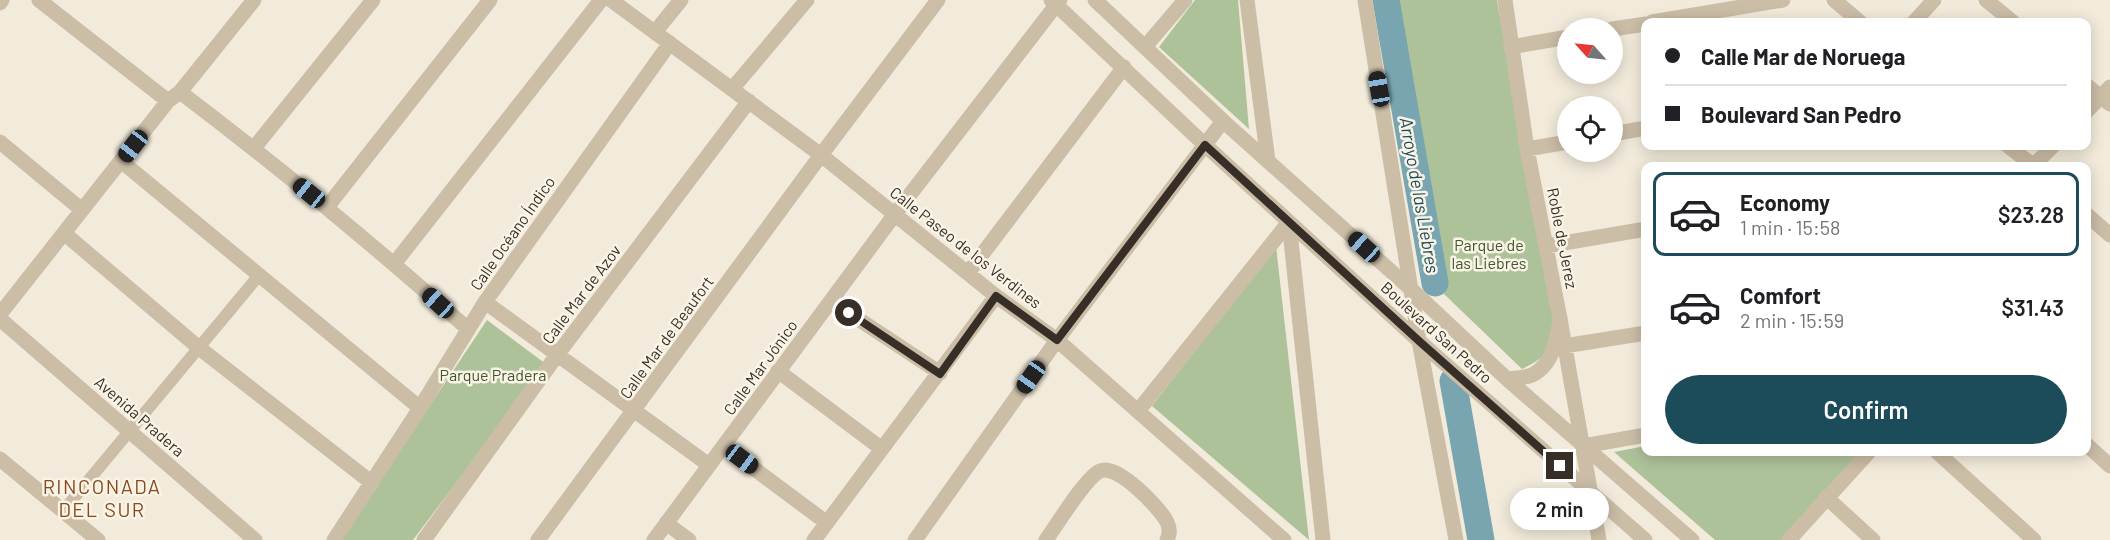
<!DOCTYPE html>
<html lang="en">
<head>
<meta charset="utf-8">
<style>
	body { margin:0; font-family:Barlow,sans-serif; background:#f2f2f2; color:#202124; height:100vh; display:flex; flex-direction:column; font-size:22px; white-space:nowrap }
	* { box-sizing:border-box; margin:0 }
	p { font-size:20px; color:#757577 }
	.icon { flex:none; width:33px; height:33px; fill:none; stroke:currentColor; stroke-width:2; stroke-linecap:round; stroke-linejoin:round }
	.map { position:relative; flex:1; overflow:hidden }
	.drawer { position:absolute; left:1641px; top:162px; width:450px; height:294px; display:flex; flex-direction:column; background:#fff; border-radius:12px; box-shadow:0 3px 15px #0003 }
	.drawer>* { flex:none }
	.banner { position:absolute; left:1641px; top:18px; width:450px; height:132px; border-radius:12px; box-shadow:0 3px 15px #0003; display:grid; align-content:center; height:132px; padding:0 24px; background:#fff }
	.needle { width:39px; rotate:297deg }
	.controls { position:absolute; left:1557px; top:18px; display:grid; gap:12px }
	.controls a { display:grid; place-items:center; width:66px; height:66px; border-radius:50%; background:#fff; box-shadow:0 3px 15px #0003; font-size:30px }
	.end { position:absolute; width:27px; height:27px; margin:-14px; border:8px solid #372f27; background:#fff; box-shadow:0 0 0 3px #fff }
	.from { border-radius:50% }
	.bubble { position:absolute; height:42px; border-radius:21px; background:#fff; box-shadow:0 3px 15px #0003; font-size:20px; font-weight:600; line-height:42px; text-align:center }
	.car { position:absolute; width:18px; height:36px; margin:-18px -9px; border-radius:8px; box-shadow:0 0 4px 2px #0007; background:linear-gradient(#222 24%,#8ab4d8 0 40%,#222 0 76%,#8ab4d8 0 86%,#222 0) }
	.banner b { display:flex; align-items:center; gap:21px; height:57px; font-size:22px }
	.banner b+b { border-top:2px solid #e0e0e0 }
	.banner i { width:15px; height:15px; background:#202124 }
	ul { padding:10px 0 0; list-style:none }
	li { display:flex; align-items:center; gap:18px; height:84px; margin:0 12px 9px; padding:0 12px; border:3px solid transparent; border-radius:12px }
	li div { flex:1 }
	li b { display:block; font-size:22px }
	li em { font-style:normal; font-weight:600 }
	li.active { border-color:#1c4b59 }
	li>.icon { width:54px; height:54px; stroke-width:1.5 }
	.button { display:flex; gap:12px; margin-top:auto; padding:12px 24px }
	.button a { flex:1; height:69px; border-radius:36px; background:#1c4b59; color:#fff; font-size:24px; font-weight:600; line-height:69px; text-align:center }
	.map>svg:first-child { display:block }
	.green { fill:#aec29a }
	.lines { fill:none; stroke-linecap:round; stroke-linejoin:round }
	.river { stroke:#79a5b0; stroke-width:27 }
	.pedestrian { stroke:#cbbda6; stroke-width:12 }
	.minor { stroke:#cbbda6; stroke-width:15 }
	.tertiary { stroke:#cbbda6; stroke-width:15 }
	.route { stroke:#372f27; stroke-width:8 }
	.labels { text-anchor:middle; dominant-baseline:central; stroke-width:5; stroke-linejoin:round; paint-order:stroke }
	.street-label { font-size:16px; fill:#372f27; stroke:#faf4e7 }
	.park-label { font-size:16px; fill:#3e562a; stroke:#faf4e7 }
	.water-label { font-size:18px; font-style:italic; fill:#1c4b59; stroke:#faf4e7 }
	.quarter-label { font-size:20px; letter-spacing:1.5px; fill:#88491e; stroke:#faf4e7 }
</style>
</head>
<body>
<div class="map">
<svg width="2110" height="540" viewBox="0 0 2110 540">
	<rect width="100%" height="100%" fill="#f2ebdb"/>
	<path class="green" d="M1195,0H1238L1249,129L1159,47Z
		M1392,0H1497L1553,318C1551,348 1551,355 1522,369L1444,294Z
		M1276,246L1309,540L1152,406Z
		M487,320L546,364L413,540H340Z
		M1645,446L1646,452H1868L1787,540H1715L1614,452Z"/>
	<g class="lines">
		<path class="river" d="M1386,0L1435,283
			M1453,381L1481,540"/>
		<path class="pedestrian" d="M63,511L260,274"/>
		<path class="minor" d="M39,0L168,101
			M611,0L821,155L996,296L1057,340L1284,540
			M1247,0L1268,161
			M1365,0L1419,341L1456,540
			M1505,0L1527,149L1560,319L1599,540
			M1834,0L1860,22
			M1986,0L2013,22
			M0,3L2,0
			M1652,22L1783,0
			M1914,22L1934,0
			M1612,29L1646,24
			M655,32L681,0
			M1145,47L1185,0
			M1511,47L1568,37
			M2086,85L2110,104
			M732,89L807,0
			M180,92C279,167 375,246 468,329
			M2086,112L2110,87
			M1612,134L1646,128
			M0,142L82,210
			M2008,146L2034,166
			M254,148L373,0
			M1527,149L1568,142
			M121,161L420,408
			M2028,166H2033L2053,146
			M327,207L490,0
			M2086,214L2110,235
			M1289,222L1323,540
			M65,234L198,347L372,483
			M1546,246L1646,229
			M394,264L601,0
			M968,273L1124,67
			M831,301L940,373
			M485,302L709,465
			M0,314L168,101L180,92L254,0
			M1564,346L1646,333
			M778,371L882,449
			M1138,411L1289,222
			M2086,444L2110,466
			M1583,446L1646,435
			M725,447L827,523
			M1937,452L2034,540
			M0,459L98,540
			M1826,497L1873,540
			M666,523L689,540
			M334,540L420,408L485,302L670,43
			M424,540L557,355L749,101
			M538,540L821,155L938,0
			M654,540L895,214L1060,0
			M814,540L996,296
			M915,540L1057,340L1223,121
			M1046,540C1057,525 1085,478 1100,471C1117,463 1160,508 1167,522C1170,528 1170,534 1167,540
			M1789,540L1869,452"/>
		<path class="tertiary" d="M1051,0L1205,145L1419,341L1645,540
			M1095,0L1223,121L1412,290L1507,379L1692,540
			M0,319L255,540
			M1507,379C1515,378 1525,378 1532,375C1553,365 1557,339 1560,319"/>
	</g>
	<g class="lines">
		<path class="route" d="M849,313L940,374L996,296L1057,340L1205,145L1419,341L1560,466"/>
	</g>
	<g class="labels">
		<g class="street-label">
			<text transform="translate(512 233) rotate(-55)">Calle Océano Índico</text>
			<text transform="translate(1563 238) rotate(79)">Roble de Jerez</text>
			<text transform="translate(966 247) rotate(38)">Calle Paseo de los Verdines</text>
			<text transform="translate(581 294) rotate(-53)">Calle Mar de Azov</text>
			<text transform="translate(1437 332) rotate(42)">Boulevard San Pedro</text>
			<text transform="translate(666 337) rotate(-54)">Calle Mar de Beaufort</text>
			<text transform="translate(760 367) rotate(-54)">Calle Mar Jónico</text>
			<text transform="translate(140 416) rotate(41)">Avenida Pradera</text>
		</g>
		<g class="park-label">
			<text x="1489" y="244">Parque de<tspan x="1489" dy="18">las Liebres</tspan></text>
			<text x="493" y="374">Parque Pradera</text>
		</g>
		<g class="water-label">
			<text transform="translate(1420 195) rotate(80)">Arroyo de las Liebres</text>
		</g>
		<g class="quarter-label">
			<text x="102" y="486">RINCONADA<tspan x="102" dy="23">DEL SUR</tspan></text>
		</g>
	</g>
</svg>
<div class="controls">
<a><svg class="needle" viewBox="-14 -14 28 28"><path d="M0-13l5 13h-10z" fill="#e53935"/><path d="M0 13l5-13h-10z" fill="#757577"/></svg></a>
<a><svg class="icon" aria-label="locate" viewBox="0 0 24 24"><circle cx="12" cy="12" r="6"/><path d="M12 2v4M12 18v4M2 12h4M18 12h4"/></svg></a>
</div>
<i class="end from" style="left:849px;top:313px"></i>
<i class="end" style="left:1560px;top:466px"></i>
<div class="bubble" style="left:1510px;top:488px;width:99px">2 min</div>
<i class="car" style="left:1379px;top:89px;rotate:350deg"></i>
<i class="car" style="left:133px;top:146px;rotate:218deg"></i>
<i class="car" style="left:309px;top:193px;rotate:309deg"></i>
<i class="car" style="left:1364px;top:247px;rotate:312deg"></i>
<i class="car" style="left:438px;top:303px;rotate:312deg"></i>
<i class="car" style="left:1031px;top:377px;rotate:215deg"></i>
<i class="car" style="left:742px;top:459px;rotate:127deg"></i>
<div class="banner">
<b><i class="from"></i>Calle Mar de Noruega</b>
<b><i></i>Boulevard San Pedro</b>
</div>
<section class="drawer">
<ul>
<li class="active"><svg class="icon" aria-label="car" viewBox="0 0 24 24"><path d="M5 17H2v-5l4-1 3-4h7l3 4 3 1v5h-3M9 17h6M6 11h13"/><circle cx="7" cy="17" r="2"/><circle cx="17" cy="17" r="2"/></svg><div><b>Economy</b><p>1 min · 15:58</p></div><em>$23.28</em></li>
<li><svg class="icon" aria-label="car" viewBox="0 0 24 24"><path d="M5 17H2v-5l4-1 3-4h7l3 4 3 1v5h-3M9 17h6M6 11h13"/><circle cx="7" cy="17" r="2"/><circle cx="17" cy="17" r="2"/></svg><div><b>Comfort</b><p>2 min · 15:59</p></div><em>$31.43</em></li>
</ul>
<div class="button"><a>Confirm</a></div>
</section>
</div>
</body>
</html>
